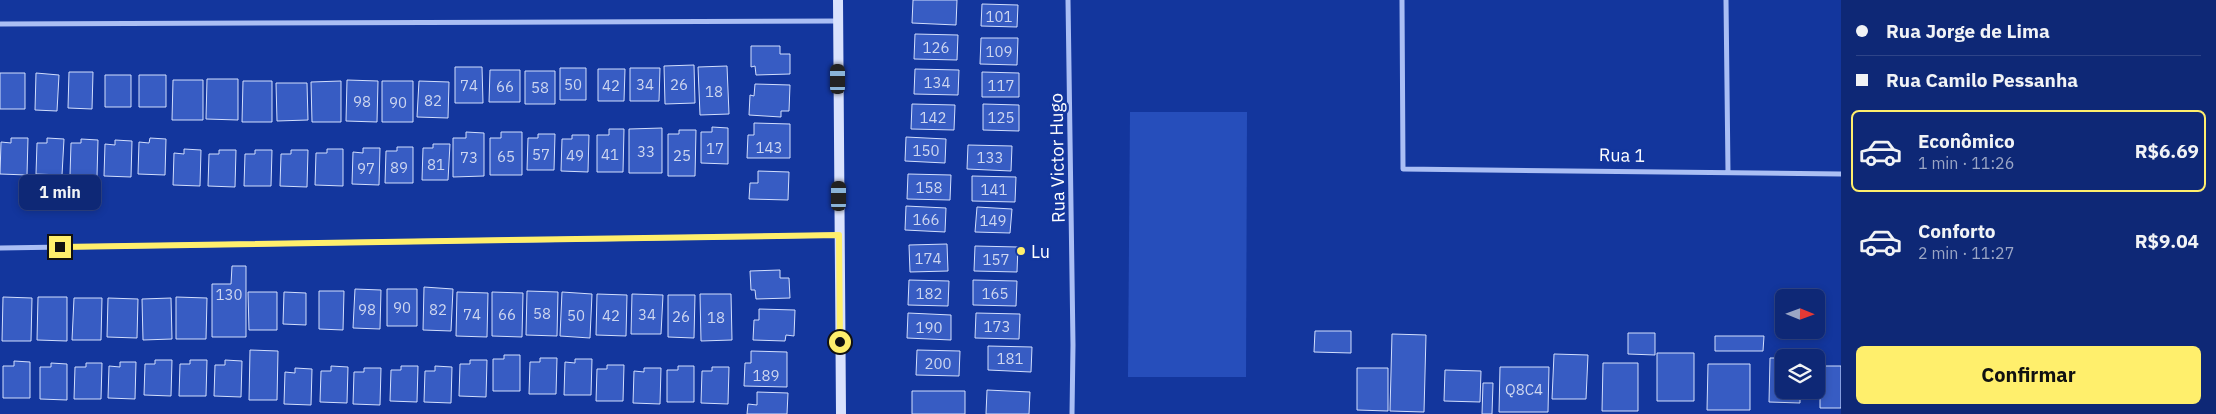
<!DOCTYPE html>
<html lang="pt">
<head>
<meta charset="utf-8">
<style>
	body { margin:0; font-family:"IBM Plex Sans",sans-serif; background:#17307b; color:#f1f3f6; height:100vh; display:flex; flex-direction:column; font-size:19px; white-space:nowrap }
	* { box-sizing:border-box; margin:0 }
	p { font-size:16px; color:#9ba6c5 }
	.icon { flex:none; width:28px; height:28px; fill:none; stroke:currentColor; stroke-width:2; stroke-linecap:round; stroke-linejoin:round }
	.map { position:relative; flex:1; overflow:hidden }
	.sheet { display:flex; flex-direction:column; background:#0e2876; width:375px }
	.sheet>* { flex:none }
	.banner { display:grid; align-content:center; height:110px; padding:0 15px; background:#0e2876 }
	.needle { width:32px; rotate:91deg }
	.fabs { position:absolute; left:1775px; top:289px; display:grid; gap:10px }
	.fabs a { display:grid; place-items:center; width:50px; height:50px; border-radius:8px; background:#0e2876; box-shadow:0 2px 8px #0003,0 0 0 1px #2e4488; font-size:25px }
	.end { position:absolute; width:22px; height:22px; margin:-11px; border:6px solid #ffef6c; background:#111; box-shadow:0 0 0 2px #111 }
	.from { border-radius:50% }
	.bubble { position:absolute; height:35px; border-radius:8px; background:#0e2876; box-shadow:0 2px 8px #0003,0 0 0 1px #2e4488; font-size:16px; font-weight:800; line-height:35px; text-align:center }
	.car { position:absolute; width:15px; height:30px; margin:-15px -8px; border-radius:6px; box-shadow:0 0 4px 1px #0007; background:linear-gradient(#222 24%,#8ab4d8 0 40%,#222 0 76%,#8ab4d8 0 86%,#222 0) }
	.banner b { display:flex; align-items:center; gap:18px; height:48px; font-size:19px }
	.banner b+b { border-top:1px solid #2e4488 }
	.banner i { width:12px; height:12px; background:#f1f3f6 }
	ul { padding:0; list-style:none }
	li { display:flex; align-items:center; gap:15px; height:82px; margin:0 10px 8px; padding:0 5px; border:2px solid transparent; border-radius:8px }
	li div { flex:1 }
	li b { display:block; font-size:19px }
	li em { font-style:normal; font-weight:800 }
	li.on { border-color:#ffef6c }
	li>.icon { width:45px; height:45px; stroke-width:1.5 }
	.button { display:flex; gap:10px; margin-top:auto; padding:10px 15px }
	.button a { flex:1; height:58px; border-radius:8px; background:#ffef6c; color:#111; font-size:20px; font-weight:800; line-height:58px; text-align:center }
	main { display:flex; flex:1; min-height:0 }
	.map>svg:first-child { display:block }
	.green { fill:#264ebb }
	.building { fill:#375cc3; stroke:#d2defd }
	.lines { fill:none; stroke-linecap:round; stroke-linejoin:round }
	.street { stroke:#aabef4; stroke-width:5 }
	.secondary { stroke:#d9e2fd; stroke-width:10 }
	.route { stroke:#ffef6c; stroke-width:6 }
	.poi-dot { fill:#ffef6c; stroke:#13369d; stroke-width:2 }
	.labels { text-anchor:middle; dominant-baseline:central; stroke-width:5; stroke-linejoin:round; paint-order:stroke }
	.number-label { font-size:15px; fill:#cdd6f0 }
	.street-label { font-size:18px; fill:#fff; stroke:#13369d }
	.poi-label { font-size:18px; fill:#fff; stroke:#13369d; text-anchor:start }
</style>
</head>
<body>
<main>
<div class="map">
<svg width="1841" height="414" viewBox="0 0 1841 414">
	<rect width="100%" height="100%" fill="#13369d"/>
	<path class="green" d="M1130,112H1247L1246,377H1128Z"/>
	<path class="building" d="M913,0H957L956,25L912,23Z
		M982,4L1018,5L1017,27L981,26Z
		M915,34L958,35L957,60L914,59Z
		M981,38H1018L1017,65L980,64Z
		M751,46H780V54H790V74L756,75L755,66L751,67Z
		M694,65L695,103L665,104L664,66Z
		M727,66L729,114L700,115L698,67Z
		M455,67H482L483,103H455Z
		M560,68H586V100H560Z
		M630,68H660L659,101H630Z
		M598,69H625L624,101H598Z
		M915,69L959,70L958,95L914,94Z
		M490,70H520V102H489Z
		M525,71H555V104H525Z
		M69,72H93L92,109L68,108Z
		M982,72L1019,73V97H982Z
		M0,73H25V109H0Z
		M36,73L59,75L57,111L35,110Z
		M105,75H131V107H105Z
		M139,75H166V107H139Z
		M207,79H238V120L206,119Z
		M173,80H203V120H172Z
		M347,80L378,81L377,122L346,121Z
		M243,81H272V122H242Z
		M341,81V122H312L311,82Z
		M382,81H413V122H382Z
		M419,81L449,82L448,118L417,117Z
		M276,83H307L308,120L277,121Z
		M755,84L790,85L789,111H781V117L749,115L750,95L754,96Z
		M912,104L955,105L954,130L911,129Z
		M983,104L1019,105V131L983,130Z
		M754,123L790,124V158H747L748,135H754Z
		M712,127L728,128V164L701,163V132H712Z
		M662,128V173H629V129Z
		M609,129H624L623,172H597V135H609Z
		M679,130H696L695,176H668V134H679Z
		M466,132L484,133V176L453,177V138H466Z
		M501,132H522V175H490V138H501Z
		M538,134H555L554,170H527L528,138H538Z
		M572,135H589L588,172L561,171L562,139H572Z
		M906,137L946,139L945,163L905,161Z
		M11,138H28L27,175L0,174L1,142L11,143Z
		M47,138L64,139L62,175L36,174L37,143H47Z
		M150,138L166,139L165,175L138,174L139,142L149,143Z
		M81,139L98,140L97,176L70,175L71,143H81Z
		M115,140L132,141L131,177L104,176L105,144L115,145Z
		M433,144H450L448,180H422L423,148H433Z
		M968,145L1012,146L1011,171L967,169Z
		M397,147H413V183H385L386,151H397Z
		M363,148H380L379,185L352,184L353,152L363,153Z
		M184,149L201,150L200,186L173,185L174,153L184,154Z
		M327,149H343V186L315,185L316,153H327Z
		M219,150H236L235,187L208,186L209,154H219Z
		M255,150H272L271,186H244L245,154H255Z
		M291,150H308L307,187L280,186L281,154H291Z
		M758,171L789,172L788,200L749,199L750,183H758Z
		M908,174L951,175L950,200L907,199Z
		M972,176L1016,177L1015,202L972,201Z
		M906,206L946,208L945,232L905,230Z
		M977,207L1012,209L1010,233L975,232Z
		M947,244L948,271L910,272L909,245Z
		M975,246L1018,247L1017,272L974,271Z
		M232,266H246V337H212V284H231Z
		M780,270V278H789L790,298L756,299L755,290H751L750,271Z
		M909,280L949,281L948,306L908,305Z
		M973,280L1017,281L1016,306L973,305Z
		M424,287L453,289L451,331L423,330Z
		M355,289L381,290L380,329L353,328Z
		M387,289H417V326H387Z
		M319,291H344L343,330L319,329Z
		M527,291L558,292L557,336L526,335Z
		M248,292H277V330H249Z
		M284,292L306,293V325L283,324Z
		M457,292L488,293L487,337L456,336Z
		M492,292L523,293L522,337L492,336Z
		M562,292L592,294L590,338L560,336Z
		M597,294L627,295L626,336L596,335Z
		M632,294L663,295L661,334H631Z
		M700,294H731L732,340L701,341Z
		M668,295H695L694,338L668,337Z
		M3,297L32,298L31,341H2Z
		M38,297H67V341L37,340Z
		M176,297L207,298L206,339H176Z
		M74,298H102L101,340H72Z
		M108,298L138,299L137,338L107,337Z
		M171,298L172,339L143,340L142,299Z
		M759,309L795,310L794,336L786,335L785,341L753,340L754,320H759Z
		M908,313L951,315V340L907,338Z
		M976,313L1020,314L1019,339L975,338Z
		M1315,331H1351V353L1314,352Z
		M1628,333H1655V355L1628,354Z
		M1392,334L1426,335L1424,412L1390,411Z
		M1715,336H1764L1763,351H1715Z
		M988,346L1032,347L1031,372L988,370Z
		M250,350L278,351L277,400H249Z
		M917,350L960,351L959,376L916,375Z
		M751,351L787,352V387L744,386L745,363H751Z
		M1657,353H1694V401H1657Z
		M1554,354L1588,355L1586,399H1552Z
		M504,355H520V391H493V359H504Z
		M540,358H557L556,394H529L530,362H540Z
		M1770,358H1784V390H1800V403L1769,402Z
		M575,359H592L591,395H564L565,362L575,363Z
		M155,360H172L171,396L144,395L145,364H155Z
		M190,360H207L206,396H179L180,364H190Z
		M225,360L242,361L241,397L214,396L215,365H225Z
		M470,360H487L486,397L459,396L460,364H470Z
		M14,361L30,362V398H3V366H14Z
		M120,362H136L135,399L108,398L109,366L120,367Z
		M51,363L67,364V400L40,399V367H51Z
		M86,363H102L101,399H74L75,367H86Z
		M1603,363H1638V411H1602Z
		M1708,364H1750V410H1707Z
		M607,365H624L623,401H596L597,369H607Z
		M331,366L348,367L347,403L320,402L321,371H331Z
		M401,366H418L417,402L390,401L391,370H401Z
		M435,366L452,367L451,403L424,402L425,371H435Z
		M678,366H694V402H667V370H678Z
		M1820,366H1841V408H1820Z
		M712,367H729L728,404L701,403L702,371H712Z
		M1500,367H1549L1548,412H1499Z
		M295,368L312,369L311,405L284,404L285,372L295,373Z
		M364,368H381L380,405L353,404L354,372H364Z
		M644,368H661L660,404L633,403L634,371L644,372Z
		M1357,368H1388V411L1357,410Z
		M1445,370L1481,371L1480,402L1444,401Z
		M1483,383H1493L1492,414H1482Z
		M987,390L1030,392L1029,414H986Z
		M912,391H965V414H912Z
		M757,392L788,393L787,414H747L748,404L757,405Z"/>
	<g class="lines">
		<path class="street" d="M1068,0L1073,345L1072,414
			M1402,0L1403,169L1841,174
			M1726,0L1728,172
			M0,24L838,21
			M0,248L839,235"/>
		<path class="secondary" d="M838,0L841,414"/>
	</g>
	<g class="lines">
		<path class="route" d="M60,247L839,235L840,342"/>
	</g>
	<circle class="poi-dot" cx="1021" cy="251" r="5"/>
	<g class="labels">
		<g class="number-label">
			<text x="999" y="16">101</text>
			<text x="936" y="47">126</text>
			<text x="999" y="51">109</text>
			<text x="937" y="82">134</text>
			<text x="573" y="84">50</text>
			<text x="645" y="84">34</text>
			<text x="679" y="84">26</text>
			<text x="469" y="85">74</text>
			<text x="611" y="85">42</text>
			<text x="1001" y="85">117</text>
			<text x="505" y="86">66</text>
			<text x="540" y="87">58</text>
			<text x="714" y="91">18</text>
			<text x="433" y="100">82</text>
			<text x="362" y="101">98</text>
			<text x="398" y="102">90</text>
			<text x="933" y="117">142</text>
			<text x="1001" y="117">125</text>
			<text x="769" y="147">143</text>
			<text x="715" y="148">17</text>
			<text x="926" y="150">150</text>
			<text x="646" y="151">33</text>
			<text x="541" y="154">57</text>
			<text x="610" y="154">41</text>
			<text x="575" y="155">49</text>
			<text x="682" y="155">25</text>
			<text x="506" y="156">65</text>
			<text x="469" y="157">73</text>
			<text x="990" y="157">133</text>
			<text x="436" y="164">81</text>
			<text x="399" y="167">89</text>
			<text x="366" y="168">97</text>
			<text x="929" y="187">158</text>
			<text x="994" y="189">141</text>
			<text x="926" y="219">166</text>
			<text x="993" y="220">149</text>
			<text x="928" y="258">174</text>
			<text x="996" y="259">157</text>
			<text x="929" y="293">182</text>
			<text x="995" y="293">165</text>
			<text x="229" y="294">130</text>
			<text x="402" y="307">90</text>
			<text x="367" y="309">98</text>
			<text x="438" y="309">82</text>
			<text x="542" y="313">58</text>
			<text x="472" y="314">74</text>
			<text x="507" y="314">66</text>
			<text x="647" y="314">34</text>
			<text x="576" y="315">50</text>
			<text x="611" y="315">42</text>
			<text x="681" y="316">26</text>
			<text x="716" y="317">18</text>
			<text x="997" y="326">173</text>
			<text x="929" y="327">190</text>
			<text x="1010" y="358">181</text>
			<text x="938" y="363">200</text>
			<text x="766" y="375">189</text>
			<text x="1524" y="389">Q8C4</text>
		</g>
		<g class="street-label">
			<text transform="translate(1622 155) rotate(1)">Rua 1</text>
			<text transform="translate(1057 158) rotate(-91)">Rua Victor Hugo</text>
		</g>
		<g class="poi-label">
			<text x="1031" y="251">Lu</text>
		</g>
	</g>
</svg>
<div class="fabs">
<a><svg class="needle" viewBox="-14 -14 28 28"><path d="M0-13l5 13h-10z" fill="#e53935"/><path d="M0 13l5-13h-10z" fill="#9ba6c5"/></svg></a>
<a><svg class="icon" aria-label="layers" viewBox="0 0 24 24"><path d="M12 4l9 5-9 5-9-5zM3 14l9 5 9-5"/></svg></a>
</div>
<i class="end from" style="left:840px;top:342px"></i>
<i class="end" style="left:60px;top:247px"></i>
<div class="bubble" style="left:19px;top:175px;width:82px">1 min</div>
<i class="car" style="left:838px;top:79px;rotate:0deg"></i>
<i class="car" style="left:839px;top:196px;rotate:0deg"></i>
</div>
<section class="sheet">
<div class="banner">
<b><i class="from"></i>Rua Jorge de Lima</b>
<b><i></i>Rua Camilo Pessanha</b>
</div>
<ul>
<li class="on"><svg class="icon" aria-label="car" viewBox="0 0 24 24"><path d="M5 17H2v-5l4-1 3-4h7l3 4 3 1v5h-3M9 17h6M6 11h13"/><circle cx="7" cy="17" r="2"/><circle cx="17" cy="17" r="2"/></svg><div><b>Econômico</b><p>1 min · 11:26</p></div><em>R$6.69</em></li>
<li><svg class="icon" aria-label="car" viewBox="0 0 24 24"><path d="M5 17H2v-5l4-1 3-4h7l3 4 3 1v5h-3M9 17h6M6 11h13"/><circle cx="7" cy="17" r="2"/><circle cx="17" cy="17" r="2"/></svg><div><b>Conforto</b><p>2 min · 11:27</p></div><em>R$9.04</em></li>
</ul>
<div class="button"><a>Confirmar</a></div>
</section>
</main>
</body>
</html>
